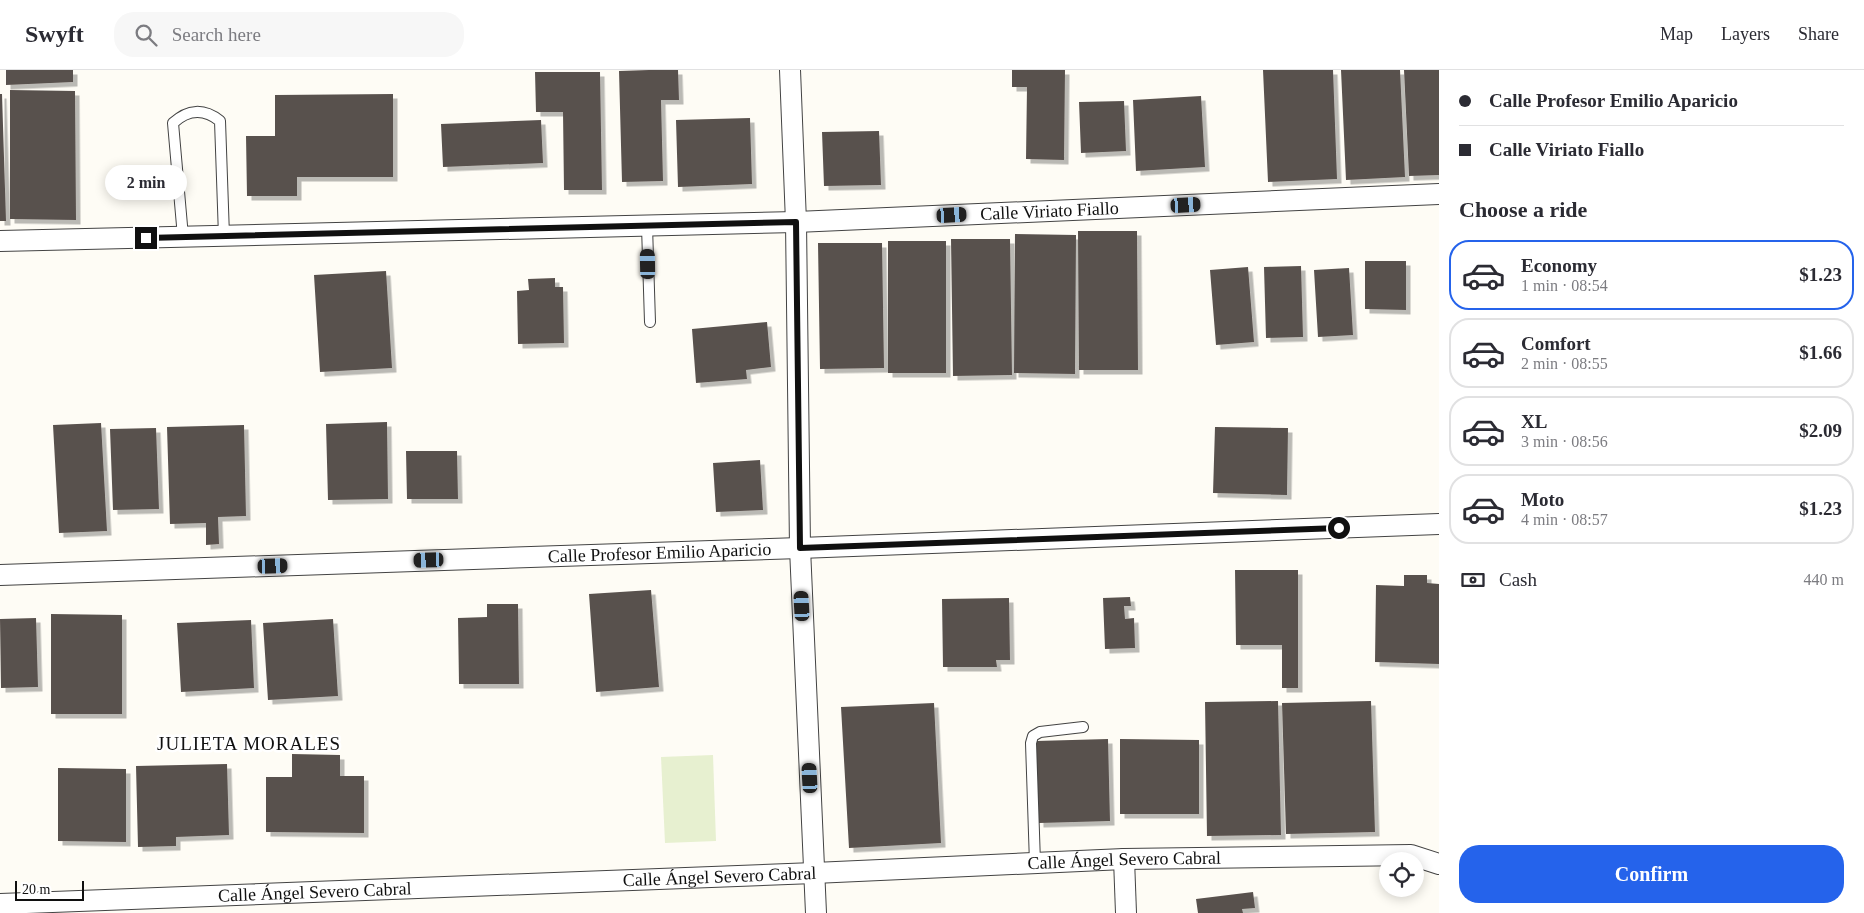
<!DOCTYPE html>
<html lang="en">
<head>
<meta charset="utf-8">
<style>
	body { margin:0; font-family:"Times New Roman",serif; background:#f7f7f7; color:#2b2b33; height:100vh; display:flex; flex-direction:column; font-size:19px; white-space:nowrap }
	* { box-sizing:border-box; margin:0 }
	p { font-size:16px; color:#7c7c81 }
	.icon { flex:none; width:28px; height:28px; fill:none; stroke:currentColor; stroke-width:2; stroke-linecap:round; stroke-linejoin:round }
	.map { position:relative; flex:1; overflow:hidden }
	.sheet { display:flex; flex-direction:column; background:#fff; width:425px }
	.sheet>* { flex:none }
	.banner { display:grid; align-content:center; height:110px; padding:0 20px; background:#fff }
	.buttons { position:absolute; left:1379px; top:782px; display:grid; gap:10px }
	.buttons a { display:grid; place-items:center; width:45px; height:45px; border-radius:50%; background:#fff; box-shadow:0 2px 12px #0003; font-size:25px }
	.scale { position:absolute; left:15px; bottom:12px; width:69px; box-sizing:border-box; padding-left:5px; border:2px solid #101010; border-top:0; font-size:14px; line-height:18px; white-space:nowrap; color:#101010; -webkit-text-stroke:4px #fff; paint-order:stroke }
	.end { position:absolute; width:22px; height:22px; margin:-11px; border:6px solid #101010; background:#fff; box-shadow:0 0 0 2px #fff }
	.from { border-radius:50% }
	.bubble { position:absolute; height:35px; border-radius:18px; background:#fff; box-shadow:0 2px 12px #0003; font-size:16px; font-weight:600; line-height:35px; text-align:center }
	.car { position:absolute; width:15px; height:30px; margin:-15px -8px; border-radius:6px; box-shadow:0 0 4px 1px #0007; background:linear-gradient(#222 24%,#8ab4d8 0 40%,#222 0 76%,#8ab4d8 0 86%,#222 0) }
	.banner b { display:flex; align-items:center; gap:18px; height:48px; font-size:19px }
	.banner b+b { border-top:1px solid #e1e1e2 }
	.banner i { width:12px; height:12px; background:#2b2b33 }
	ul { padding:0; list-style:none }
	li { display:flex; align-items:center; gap:15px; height:70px; margin:0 10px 8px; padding:0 10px; border:2px solid #e1e1e2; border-radius:20px }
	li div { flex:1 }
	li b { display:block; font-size:19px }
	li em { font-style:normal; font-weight:600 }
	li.on { border-color:#2563eb }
	li>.icon { width:45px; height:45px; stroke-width:1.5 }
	h2 { padding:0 20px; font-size:22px; line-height:60px }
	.pay { display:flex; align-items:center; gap:12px; height:55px; padding:0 20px; font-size:19px }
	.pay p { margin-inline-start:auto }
	.cta { display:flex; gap:10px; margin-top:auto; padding:10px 20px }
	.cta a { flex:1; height:58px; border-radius:20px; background:#2563eb; color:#fff; font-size:20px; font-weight:600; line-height:58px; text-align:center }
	header { display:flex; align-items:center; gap:30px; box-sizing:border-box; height:70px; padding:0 25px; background:#fff; border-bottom:1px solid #e1e1e2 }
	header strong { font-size:24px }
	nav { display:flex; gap:28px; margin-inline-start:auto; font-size:18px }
	.search { width:350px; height:45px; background:#f7f7f7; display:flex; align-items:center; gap:12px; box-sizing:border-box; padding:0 18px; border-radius:20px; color:#7c7c81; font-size:19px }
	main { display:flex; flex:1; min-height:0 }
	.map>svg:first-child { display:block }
	.pitch { fill:#e7f0d0 }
	.building { fill:#59514d; filter:url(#shadow) }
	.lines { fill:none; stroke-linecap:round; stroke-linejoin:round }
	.service-casing { stroke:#434343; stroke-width:12 }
	.minor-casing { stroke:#434343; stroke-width:22 }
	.service { stroke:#fff; stroke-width:10 }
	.minor { stroke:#fff; stroke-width:20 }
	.route { stroke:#101010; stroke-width:6 }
	.labels { text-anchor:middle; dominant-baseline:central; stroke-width:5; stroke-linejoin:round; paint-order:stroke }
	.street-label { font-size:18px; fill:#101010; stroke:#fff }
	.neighbourhood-label { font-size:19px; letter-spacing:1px; fill:#101010; stroke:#fff }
</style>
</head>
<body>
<header>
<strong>Swyft</strong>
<div class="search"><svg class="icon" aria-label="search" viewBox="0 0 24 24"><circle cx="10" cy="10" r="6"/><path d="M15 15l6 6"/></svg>Search here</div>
<nav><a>Map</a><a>Layers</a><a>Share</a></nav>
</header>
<main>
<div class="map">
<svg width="1439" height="843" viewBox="0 0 1439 843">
	<defs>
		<filter id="shadow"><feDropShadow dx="4.5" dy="4.5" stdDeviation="0" flood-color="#0004"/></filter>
	</defs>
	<rect width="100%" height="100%" fill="#fefcf5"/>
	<path class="pitch" d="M713,685L716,771L665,773L661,687Z"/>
	<path class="building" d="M6,0H73V12L6,15Z
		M649,0H678L679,30H661L663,111L622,112L619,1Z
		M1012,0H1065L1064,90L1026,89L1027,17H1012Z
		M1263,0H1333L1337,109L1268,112Z
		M1341,0H1400L1405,107L1346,110Z
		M1404,0H1439V105L1409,106Z
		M535,2H600L602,120H564L563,42H536Z
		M10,20L75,21L76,150L10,149Z
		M0,24H2L6,151H0Z
		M393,24V107H297V126H247L246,66H275V25Z
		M1201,26L1205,97L1136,101L1133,30Z
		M1124,31L1126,81L1081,83L1079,32Z
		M750,48L752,114L678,117L676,50Z
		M541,50L543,93L443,97L441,54Z
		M879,61L881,115L824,116L822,62Z
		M1078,161H1137L1138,300H1079Z
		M1015,164L1076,165L1075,304L1014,303Z
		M951,169H1010L1012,305L953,306Z
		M888,171H946V303H888Z
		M818,173H882L884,298L820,299Z
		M1365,191H1406V240L1365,239Z
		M1301,196L1303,267L1266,268L1264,197Z
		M1248,197L1254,272L1216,275L1210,200Z
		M1349,198L1353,265L1318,267L1314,200Z
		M386,201L392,298L320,302L314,205Z
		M555,208V217H563L564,273L518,274L517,221L529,220L528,209Z
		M767,252L771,297L746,300L747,309L696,313L692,259Z
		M387,352L388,429L328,430L326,354Z
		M101,353L107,461L59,463L53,355Z
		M244,355L246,446L218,447L219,474L206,475V453L170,454L167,357Z
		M1215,357L1288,358L1287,425L1213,423Z
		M156,358L159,439L113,440L110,359Z
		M406,381H457L458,429H407Z
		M760,390L763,440L716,442L713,393Z
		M1235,500H1298V618H1282V575H1236Z
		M1404,505H1427V513L1439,514V594L1375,592L1376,515L1404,516Z
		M651,520L659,617L596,622L589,524Z
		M1130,527L1131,536H1124L1125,549L1134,548L1135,578L1105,579L1103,528Z
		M1009,528L1010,590H996L997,597H943L942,529Z
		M487,534H518L519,614H459L458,548L487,547Z
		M51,544L122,545V644H51Z
		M36,548L38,617L1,618L0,549Z
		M333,549L338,626L268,630L263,553Z
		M251,550L254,618L181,622L177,553Z
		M1278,631L1281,765L1207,766L1205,632Z
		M1371,631L1375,762L1286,764L1282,633Z
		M934,633L941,773L849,778L841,637Z
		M1108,669L1110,751L1039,753L1036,671Z
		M1120,669L1199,670V744H1120Z
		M292,684L340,685V706H364V763L266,762V707H292Z
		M227,694L229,765L176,767V776L138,777L136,696Z
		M58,698L126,699V772L58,771Z
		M1253,822L1255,838L1242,839L1243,843H1198L1196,829Z"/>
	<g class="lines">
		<defs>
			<path id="service" d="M647,156L650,252
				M183,167L173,53C188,39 204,38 220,51L224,166
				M1035,793L1031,673L1033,666L1040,662L1083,657"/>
			<g id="minor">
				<path d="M790,0L796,152L800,478L816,843"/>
				<path id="s1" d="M0,171L796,152L1439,124"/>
				<path id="s2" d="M0,505L800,478L1439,454"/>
				<path d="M1124,789L1126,843"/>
				<path id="s3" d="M0,834L814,803L1124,789L1411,785L1439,794"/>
			</g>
		</defs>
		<use href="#service" class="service-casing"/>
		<use href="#minor" class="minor-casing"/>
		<use href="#service" class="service"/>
		<use href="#minor" class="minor"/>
	</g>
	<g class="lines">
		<path class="route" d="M146,168L796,152L800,478L1339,458"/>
	</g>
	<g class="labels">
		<g class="street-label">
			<text stroke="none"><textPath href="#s1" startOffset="1050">Calle Viriato Fiallo</textPath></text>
			<text stroke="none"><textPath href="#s2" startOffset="660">Calle Profesor Emilio Aparicio</textPath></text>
			<text stroke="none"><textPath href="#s3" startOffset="1125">Calle Ángel Severo Cabral</textPath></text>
			<text stroke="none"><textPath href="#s3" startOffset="720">Calle Ángel Severo Cabral</textPath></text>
			<text stroke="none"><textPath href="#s3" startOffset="315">Calle Ángel Severo Cabral</textPath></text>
		</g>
		<g class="neighbourhood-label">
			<text x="249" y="673">JULIETA MORALES</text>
		</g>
	</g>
</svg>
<div class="buttons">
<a><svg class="icon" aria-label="locate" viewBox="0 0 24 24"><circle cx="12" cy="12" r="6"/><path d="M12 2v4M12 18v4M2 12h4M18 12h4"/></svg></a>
</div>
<div class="scale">20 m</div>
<i class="end from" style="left:1339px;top:458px"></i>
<i class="end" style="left:146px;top:168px"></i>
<div class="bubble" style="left:105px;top:95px;width:82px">2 min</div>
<i class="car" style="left:1186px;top:135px;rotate:87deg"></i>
<i class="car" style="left:952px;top:145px;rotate:87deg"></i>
<i class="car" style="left:648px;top:194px;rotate:359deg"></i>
<i class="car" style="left:429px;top:490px;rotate:268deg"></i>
<i class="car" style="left:273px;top:496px;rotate:88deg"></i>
<i class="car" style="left:802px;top:536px;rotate:357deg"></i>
<i class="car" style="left:810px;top:708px;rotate:357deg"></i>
</div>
<section class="sheet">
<div class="banner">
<b><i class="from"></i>Calle Profesor Emilio Aparicio</b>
<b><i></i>Calle Viriato Fiallo</b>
</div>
<h2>Choose a ride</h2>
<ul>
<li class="on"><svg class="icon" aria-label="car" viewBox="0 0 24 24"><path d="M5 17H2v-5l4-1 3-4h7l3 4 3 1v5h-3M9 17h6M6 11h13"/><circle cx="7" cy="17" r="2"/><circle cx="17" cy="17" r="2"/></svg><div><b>Economy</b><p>1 min · 08:54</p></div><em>$1.23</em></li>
<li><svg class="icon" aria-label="car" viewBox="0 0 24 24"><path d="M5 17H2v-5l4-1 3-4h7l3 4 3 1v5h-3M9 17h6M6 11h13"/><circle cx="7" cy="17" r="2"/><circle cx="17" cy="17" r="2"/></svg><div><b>Comfort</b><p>2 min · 08:55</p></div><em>$1.66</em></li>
<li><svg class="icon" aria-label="car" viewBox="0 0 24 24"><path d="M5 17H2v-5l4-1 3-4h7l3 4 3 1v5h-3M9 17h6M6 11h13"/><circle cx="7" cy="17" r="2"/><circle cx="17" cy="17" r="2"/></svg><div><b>XL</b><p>3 min · 08:56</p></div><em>$2.09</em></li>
<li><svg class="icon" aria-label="car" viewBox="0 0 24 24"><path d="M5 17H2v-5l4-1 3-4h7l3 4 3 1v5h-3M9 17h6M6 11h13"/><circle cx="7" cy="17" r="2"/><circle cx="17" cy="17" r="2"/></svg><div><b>Moto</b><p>4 min · 08:57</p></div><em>$1.23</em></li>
</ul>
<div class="pay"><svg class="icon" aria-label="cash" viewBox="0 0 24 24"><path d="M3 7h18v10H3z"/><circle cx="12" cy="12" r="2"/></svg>Cash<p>440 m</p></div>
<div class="cta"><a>Confirm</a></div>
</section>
</main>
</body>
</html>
